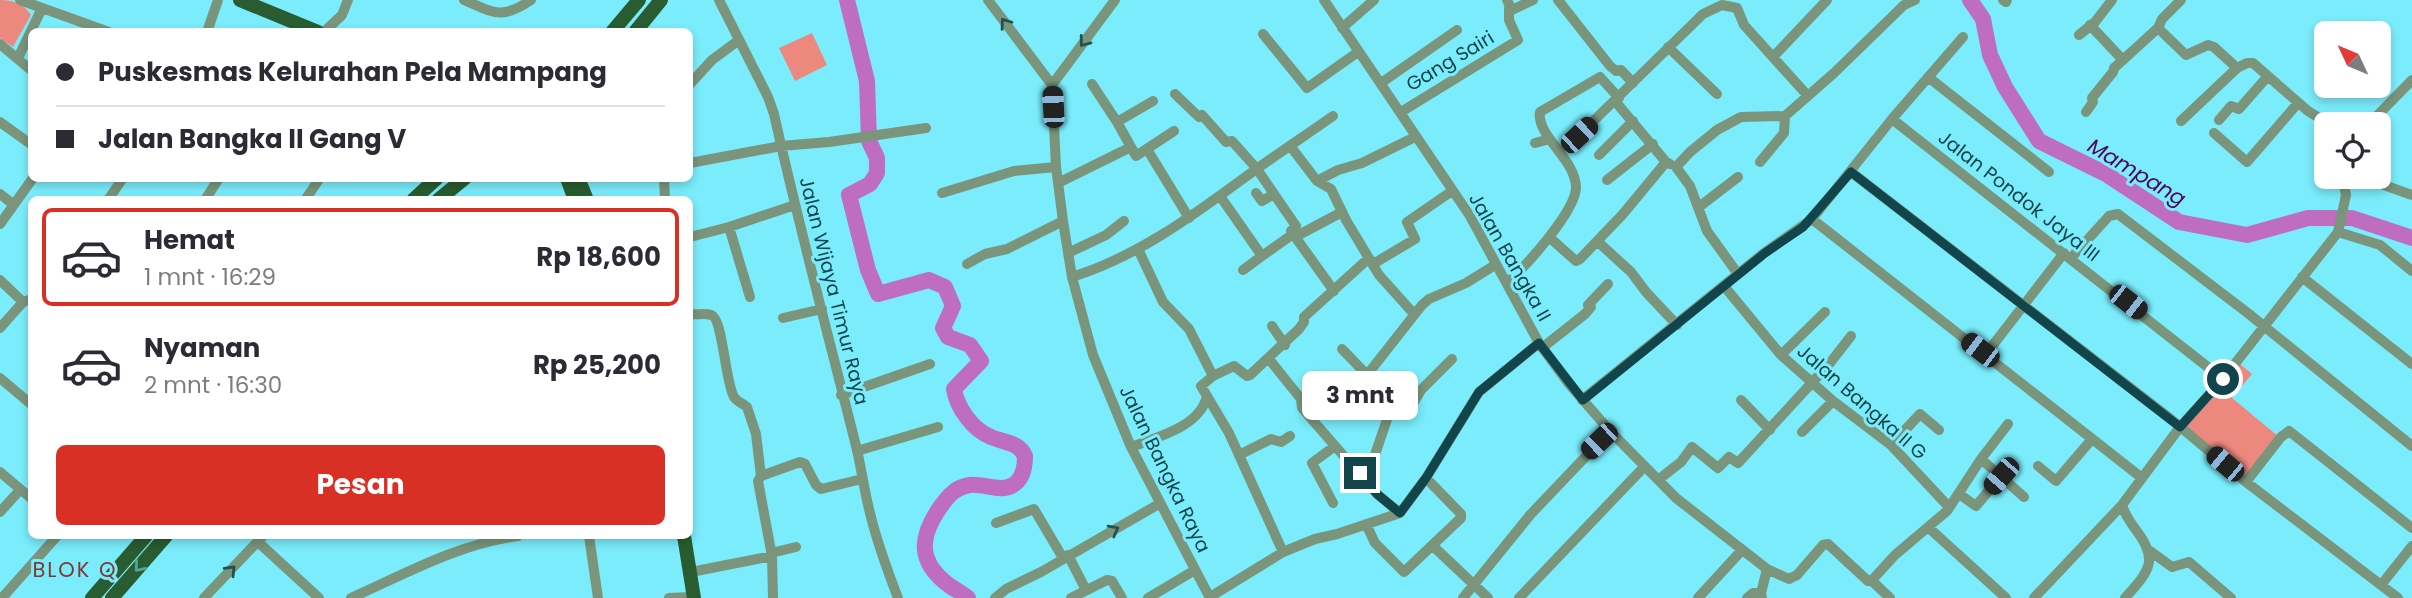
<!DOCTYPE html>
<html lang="id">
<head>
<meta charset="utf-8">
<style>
	body { margin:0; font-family:Poppins,sans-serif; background:#f7f7f7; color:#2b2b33; height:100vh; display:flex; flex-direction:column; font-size:26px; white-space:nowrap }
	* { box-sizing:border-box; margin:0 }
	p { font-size:23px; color:#7c7c81 }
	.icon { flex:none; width:38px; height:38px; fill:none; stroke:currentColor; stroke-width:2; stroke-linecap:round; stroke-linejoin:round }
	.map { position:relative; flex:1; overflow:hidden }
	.panel { position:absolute; left:28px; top:196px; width:665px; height:343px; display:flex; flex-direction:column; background:#fff; border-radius:10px; box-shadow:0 4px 10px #0003 }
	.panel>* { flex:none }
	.guide { position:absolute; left:28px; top:28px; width:665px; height:154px; border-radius:10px; box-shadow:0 4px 10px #0003; display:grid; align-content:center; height:154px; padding:0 28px; background:#fff }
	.needle { width:46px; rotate:314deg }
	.fabs { position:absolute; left:2314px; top:21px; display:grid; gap:14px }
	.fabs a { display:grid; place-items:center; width:77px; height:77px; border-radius:10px; background:#fff; box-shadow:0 4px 10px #0003; font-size:35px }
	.end { position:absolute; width:32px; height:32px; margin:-16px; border:9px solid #12454b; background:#fff; box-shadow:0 0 0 4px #fff }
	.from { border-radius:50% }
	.bubble { position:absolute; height:49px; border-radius:10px; background:#fff; box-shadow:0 4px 10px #0003; font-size:23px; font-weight:700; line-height:49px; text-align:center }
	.car { position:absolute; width:21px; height:42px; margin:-21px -10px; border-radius:9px; box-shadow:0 0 5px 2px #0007; background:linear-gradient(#222 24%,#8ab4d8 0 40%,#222 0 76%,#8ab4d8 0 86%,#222 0) }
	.guide b { display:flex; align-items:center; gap:24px; height:66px; font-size:26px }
	.guide b+b { border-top:2px solid #e1e1e2 }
	.guide i { width:18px; height:18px; background:#2b2b33 }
	ul { padding:12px 0 0; list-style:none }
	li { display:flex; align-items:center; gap:21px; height:98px; margin:0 14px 10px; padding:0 14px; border:4px solid transparent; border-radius:10px }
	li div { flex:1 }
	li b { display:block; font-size:26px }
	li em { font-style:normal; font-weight:700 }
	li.current { border-color:#d93025 }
	li>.icon { width:63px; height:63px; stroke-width:1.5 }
	.primary-button { display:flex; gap:14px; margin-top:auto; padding:14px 28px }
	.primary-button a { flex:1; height:80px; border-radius:10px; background:#d93025; color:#fff; font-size:28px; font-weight:700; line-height:80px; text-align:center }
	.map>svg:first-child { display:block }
	.park { fill:#ed887e }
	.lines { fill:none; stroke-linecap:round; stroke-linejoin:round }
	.river { stroke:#be6dbf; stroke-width:16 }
	.minor { stroke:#7a957c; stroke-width:10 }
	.major { stroke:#295c30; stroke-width:14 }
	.oneway { stroke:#225152 }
	.oneway2 { stroke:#52a496 }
	.route { stroke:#12454b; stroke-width:9 }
	.labels { text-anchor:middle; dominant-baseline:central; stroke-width:6; stroke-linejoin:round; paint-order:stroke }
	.street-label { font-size:19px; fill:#12454b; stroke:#7aecfb }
	.water-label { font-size:21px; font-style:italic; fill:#530256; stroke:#7aecfb }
	.neighbourhood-label { font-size:21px; letter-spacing:2px; fill:#803933; stroke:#7aecfb }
</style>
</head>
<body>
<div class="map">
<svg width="2412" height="598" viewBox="0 0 2412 598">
	<rect width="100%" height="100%" fill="#7aecfb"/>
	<path class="park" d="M0,0C13,0 24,4 31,15L13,47L0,38Z
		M812,33L827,65L795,81L779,48Z
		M2240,364L2252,374L2232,398L2279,437L2247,478L2185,426Z"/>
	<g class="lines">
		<path class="river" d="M847,0L867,81L869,141L877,158V173L870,184L849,195L868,270L878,294L929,280L945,287L953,306L943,328L948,337L970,345L981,361L954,389C957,408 973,430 991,437C1005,443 1019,442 1025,456C1025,467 1023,479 1013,485C1001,493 983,483 970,485C956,487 949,495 941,506C919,537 917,562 950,586C956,590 962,593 968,598
			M1970,0L1983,19L1990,55L2005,87L2039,141L2106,174L2179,222L2247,235L2308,218H2352L2412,238"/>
		<path class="minor" d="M20,0L109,32
			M464,0C494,13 502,20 531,0
			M719,0L768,97L774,114C799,227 829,338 857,450C862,472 865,495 871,517C878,545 888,572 898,598
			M988,0L1052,85L1056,167L1063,221L1072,277L1093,355L1131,447L1210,598
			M1324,0L1470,216L1539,343L1569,384L1610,431L1676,498L1767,569L1761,593L1762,598
			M1507,0L1512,10L1533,0
			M1558,0L1610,66L1616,71L1621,70L1633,83
			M2003,0L2006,2L2007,0
			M1737,8L1744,25L1808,96
			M2090,25L2122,59
			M1342,28L1374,0
			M2158,28L2186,55L2208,45L2214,47L2237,68L2247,63H2253L2308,111L2329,124
			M207,32L218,0
			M324,32L342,15L348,0
			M1263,34L1307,88L1358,52
			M2079,35L2095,22L2112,0
			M0,44L32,71
			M1668,47L1717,94
			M1774,56L1827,0
			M18,58L42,8
			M1928,77L2049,172
			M1381,83L1457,30
			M690,84L712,60L739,40
			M1092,84L1117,122
			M1052,85L1115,0
			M1175,94L1199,117L1202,115L1226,142L1232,141L1257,169L1274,194
			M1615,101L1666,162L1670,164
			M1401,112L1518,40L1509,20V8
			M2086,112L2093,102L2092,98L2113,72L2114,68L2158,28L2162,19L2181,0
			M1892,119L2223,379
			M2219,120L2231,106L2239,109L2268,76
			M2181,121L2237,68
			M0,122L32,145
			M2369,124L2412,80
			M2214,133L2247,162L2298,103
			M1579,135L1703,14L1722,5L1737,8
			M1535,143L1550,139
			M1131,147L1136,156L1174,131
			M1291,147L1317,181L1331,189L1346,220L1379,275L1414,314
			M1147,149L1189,218
			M1599,155L1633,121
			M1760,162L1784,133L1785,116
			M690,163L781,146L829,142L926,128
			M1851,172L2172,420L2246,482L2398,598
			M2370,177L2381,184L2412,195
			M664,178L665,200
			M1607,180L1653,144
			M1317,181L1338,170L1362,163L1415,137
			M1058,183L1131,147L1117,122L1153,101
			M942,193L1014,171L1056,167
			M1256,193L1262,201L1274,194L1296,226L1291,231L1334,291
			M0,194L14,205
			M1220,196L1262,256L1243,270
			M108,200L123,178
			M205,200L219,178
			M305,200L320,178
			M1699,207L1738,177
			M1812,219L2142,478
			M0,224L33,178
			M729,227L750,297
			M2338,232L2380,245L2412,271
			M690,237L729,227L795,205
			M1295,237L1342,212
			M1549,237L1576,261L1580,259L1623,214L1666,162
			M1597,241L1631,272L1646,292L1677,325
			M1138,249L1163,302L1189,329L1213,376
			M1068,253L1106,235L1124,221
			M1262,256L1293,234
			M2071,258L2109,216L2118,214L2249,314L2412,446
			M967,264L985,254L1007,249L1063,221
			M1373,264L1415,239L1407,222L1452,191
			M1738,274L1707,231L1690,186L1676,167L1690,152L1717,130L1741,117L1785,116L1834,73L1904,5L1915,0
			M1072,277C1136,257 1191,217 1244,178C1273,157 1303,137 1333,116
			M2302,277L2412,364
			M0,280L23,302
			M1507,283C1525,267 1575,212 1576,188C1576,172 1564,158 1555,146C1548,137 1538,124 1540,112L1600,77L1619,98
			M1724,286L1781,355L1833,401L1891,445L1948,506
			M690,314C696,315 706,313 711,315C723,318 725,382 734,397C737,402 743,403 747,407L756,434L761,476L758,481L772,556L773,598
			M783,318L822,309
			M1272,326L1285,345
			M0,328L23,302L32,299
			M1542,348L1585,314L1591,307L1588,305L1608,284
			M1342,349L1367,375L1422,305L1429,299L1466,283L1495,265
			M1986,354L2064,253
			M1781,355L1825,312
			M1269,359L1301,399L1302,408L1377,494L1400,513
			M1367,375L1395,396L1413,404L1421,390L1452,359
			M0,378L32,405
			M841,395L930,364
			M1582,400L1764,253L1812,219L1892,119L1963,37
			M1741,400L1770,430
			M1802,432L1833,401
			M1891,445L1920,414L1939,430
			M1131,447C1157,437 1200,427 1207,396
			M857,451L938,427
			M1239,455L1271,439L1281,442L1290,436
			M1981,459L2024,497
			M2038,466L2056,481L2092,439
			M0,472L32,499
			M761,476L800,462L805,464L816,485L821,489L862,479
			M1658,480L1681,462L1692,447L1718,468L1729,457L1738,463L1830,363L1851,336
			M1366,481L1395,396
			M2246,482L2281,437L2289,431L2412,528
			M1959,494L1976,506L2001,476
			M1333,503L1312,463L1335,446
			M2122,505C2125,515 2130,522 2136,530C2160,561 2148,572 2125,598
			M0,512L20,490
			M996,523L1034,509L1063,558
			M1366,524L1375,543L1404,572L1461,518V514L1426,478
			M1929,528L2006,598
			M589,536L598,598
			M258,542L319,598
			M1433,546L1488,598
			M2150,551L2172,567L2189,562L2231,598
			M1283,552L1229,433L1201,386L1213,376L1234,366L1247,376L1250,375L1299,329L1304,322V317L1369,258
			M771,553L796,547
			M1068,555L1086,590
			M1767,569L1789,579L1797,575L1823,545L1828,544L1868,581H1872
			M691,572L772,556
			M2381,585L2412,546
			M1210,597L1283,552L1315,539L1337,534L1400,513L1426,478L1479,392L1539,343
			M2,598L57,536
			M204,598L263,536
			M351,598C405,574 458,544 518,536
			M669,598L694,597
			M995,598L1006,589L1041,572L1159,504
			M1071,598L1107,580L1112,581L1122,598
			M1148,598L1195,570
			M1463,598L1530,515L1610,431
			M1519,598L1644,467
			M1698,598L1742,550
			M1747,598L1753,593H1761
			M1890,598L1872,581L1874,578L1895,555L1947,511L1981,459L2008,424
			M2034,598L2122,505L2180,427L2223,379L2338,232L2346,195L2344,186L2335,177"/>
		<path class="major" d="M240,0L318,32
			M612,32L639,0
			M635,32L661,0
			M567,178L575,200
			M578,178L587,200
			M413,200L437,178
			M438,200L465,178
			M684,536L694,598
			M92,598L146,536
			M112,598L166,536"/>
	</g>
	<defs><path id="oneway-chevron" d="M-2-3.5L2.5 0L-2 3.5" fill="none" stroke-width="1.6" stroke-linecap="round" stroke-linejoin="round" transform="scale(1.75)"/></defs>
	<g class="oneway">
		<use href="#oneway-chevron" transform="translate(1005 23) rotate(-126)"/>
		<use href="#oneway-chevron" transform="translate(1084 42) rotate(127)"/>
		<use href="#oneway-chevron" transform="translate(1114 530) rotate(-28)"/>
		<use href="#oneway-chevron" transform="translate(231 570) rotate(-46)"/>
	</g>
	<use class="oneway2" href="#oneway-chevron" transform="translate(139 567) rotate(131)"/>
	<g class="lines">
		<path class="route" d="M1360,473L1377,494L1400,513L1426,478L1479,392L1539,343L1583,400L1765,253L1803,227L1851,172L2180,427L2223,379"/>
	</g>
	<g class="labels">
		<g class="street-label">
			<text transform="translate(1450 61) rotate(-31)">Gang Sairi</text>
			<text transform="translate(2019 196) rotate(38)">Jalan Pondok Jaya III</text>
			<text transform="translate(1510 257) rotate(60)">Jalan Bangka II</text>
			<text transform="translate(834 291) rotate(76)">Jalan Wijaya Timur Raya</text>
			<text transform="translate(1862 402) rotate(41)">Jalan Bangka II G</text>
			<text transform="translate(1165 469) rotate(64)">Jalan Bangka Raya</text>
		</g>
		<g class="water-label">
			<text transform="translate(2137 172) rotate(31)">Mampang</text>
		</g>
		<g class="neighbourhood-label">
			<text x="75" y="569">BLOK Q</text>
		</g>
	</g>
</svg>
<div class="fabs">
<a><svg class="needle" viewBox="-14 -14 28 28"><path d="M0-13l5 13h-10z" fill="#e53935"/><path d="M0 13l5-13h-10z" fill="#7c7c81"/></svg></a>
<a><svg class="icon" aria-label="locate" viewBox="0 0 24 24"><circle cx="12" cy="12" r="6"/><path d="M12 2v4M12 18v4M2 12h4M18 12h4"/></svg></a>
</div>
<i class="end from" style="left:2223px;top:379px"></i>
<i class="end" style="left:1360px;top:473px"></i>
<div class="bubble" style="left:1302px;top:371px;width:116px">3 mnt</div>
<i class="car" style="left:1053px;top:107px;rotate:357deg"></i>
<i class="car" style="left:1579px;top:135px;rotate:47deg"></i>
<i class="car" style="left:2128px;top:302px;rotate:128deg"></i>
<i class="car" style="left:1980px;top:350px;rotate:307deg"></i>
<i class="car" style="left:1599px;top:441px;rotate:226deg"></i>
<i class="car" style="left:2225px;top:464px;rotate:310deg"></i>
<i class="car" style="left:2001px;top:476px;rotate:221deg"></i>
<div class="guide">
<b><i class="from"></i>Puskesmas Kelurahan Pela Mampang</b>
<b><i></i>Jalan Bangka II Gang V</b>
</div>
<section class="panel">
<ul>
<li class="current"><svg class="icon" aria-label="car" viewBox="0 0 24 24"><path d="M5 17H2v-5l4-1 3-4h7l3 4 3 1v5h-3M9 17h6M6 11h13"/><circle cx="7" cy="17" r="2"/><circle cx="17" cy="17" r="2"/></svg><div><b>Hemat</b><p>1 mnt · 16:29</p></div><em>Rp 18,600</em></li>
<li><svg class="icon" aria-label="car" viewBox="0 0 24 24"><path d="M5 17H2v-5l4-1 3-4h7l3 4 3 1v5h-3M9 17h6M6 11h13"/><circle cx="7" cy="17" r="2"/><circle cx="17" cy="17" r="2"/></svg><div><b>Nyaman</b><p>2 mnt · 16:30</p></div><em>Rp 25,200</em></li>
</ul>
<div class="primary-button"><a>Pesan</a></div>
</section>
</div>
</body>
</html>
